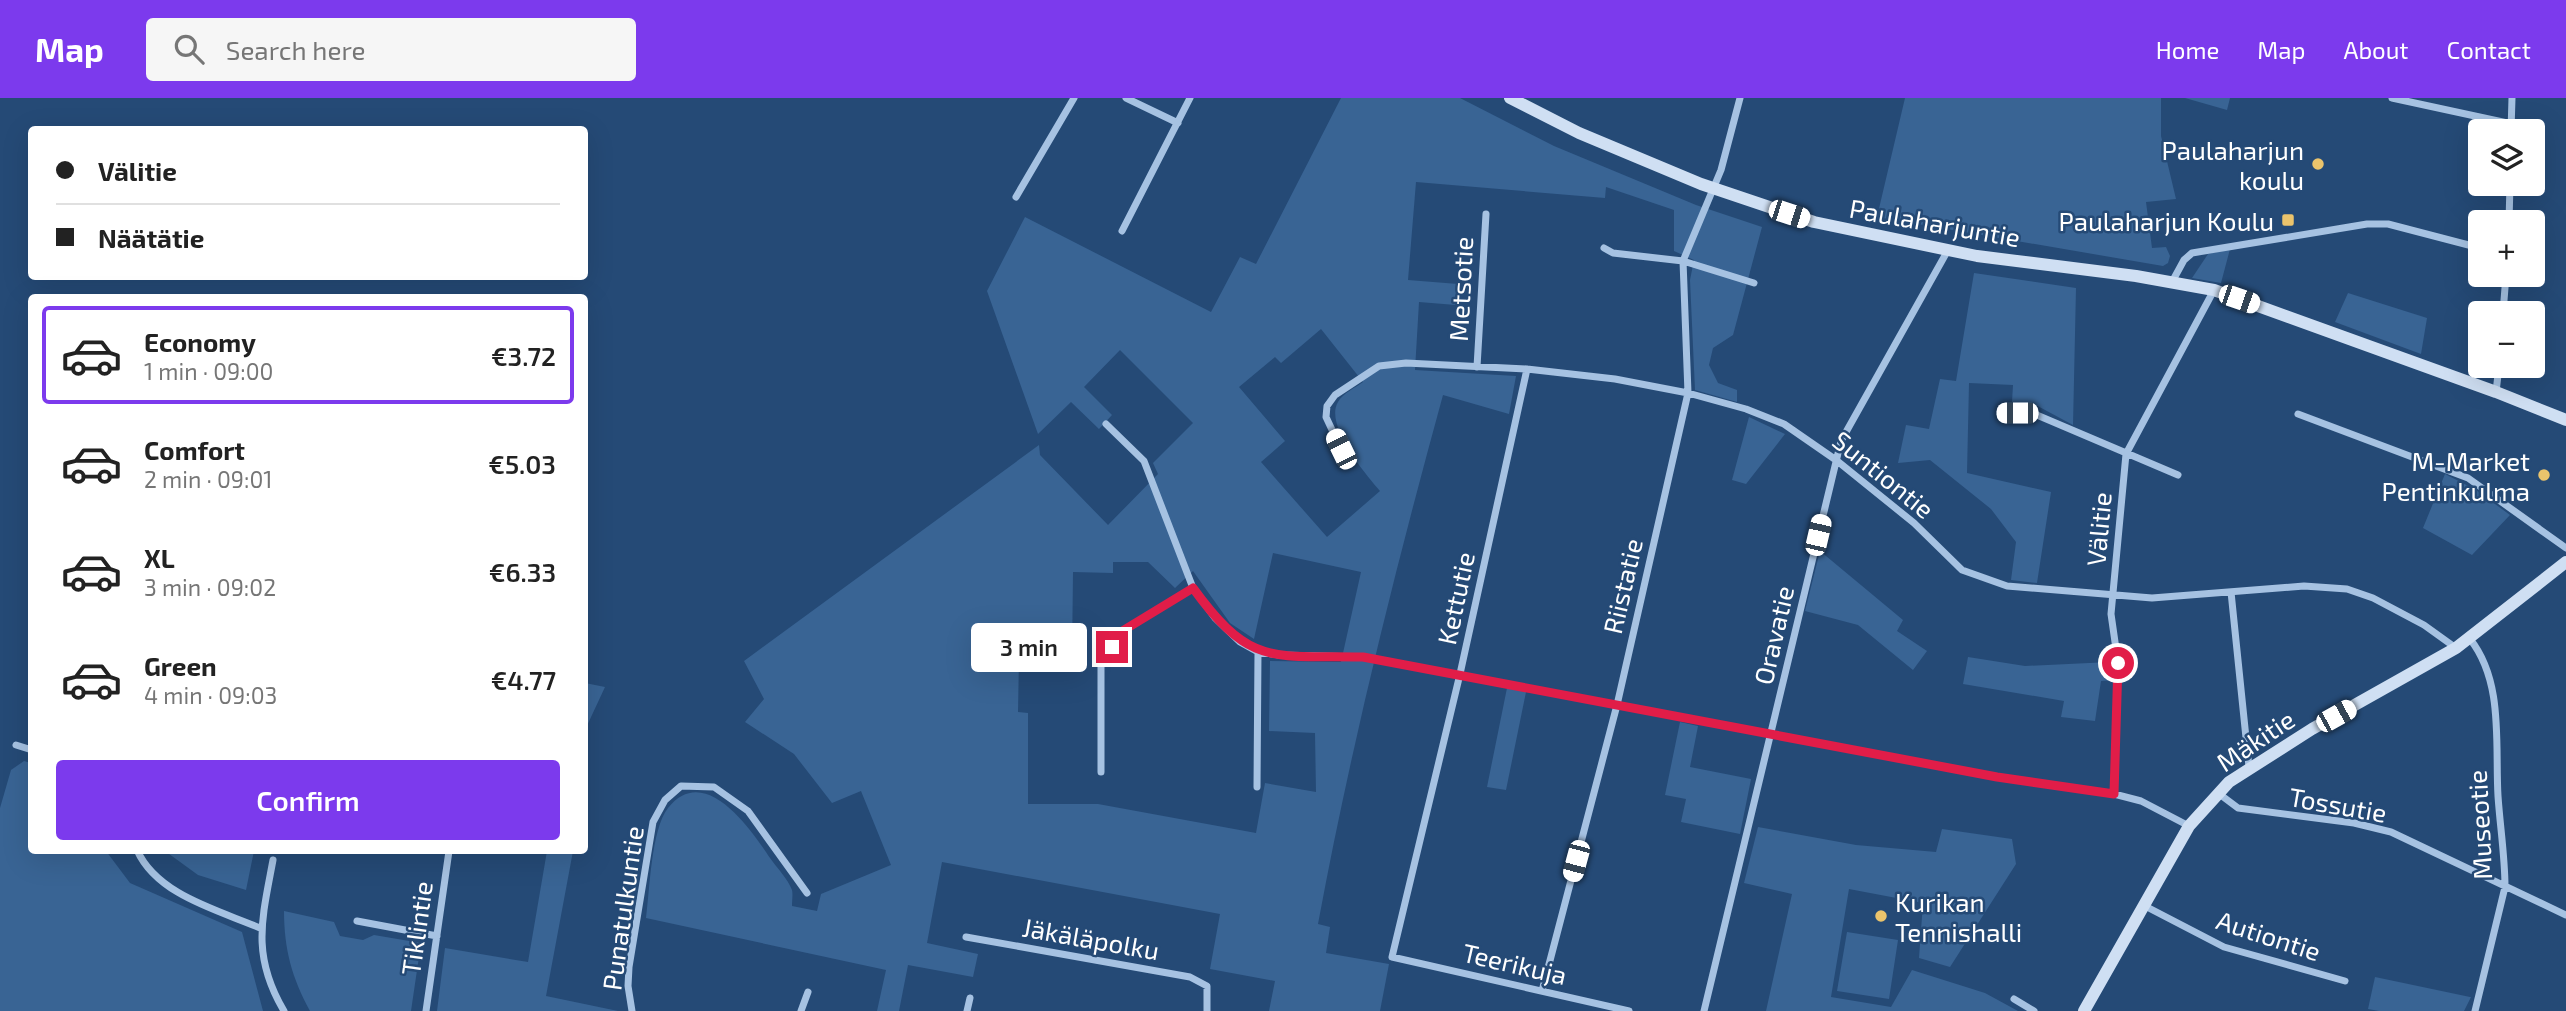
<!DOCTYPE html>
<html lang="en">
<head>
<meta charset="utf-8">
<style>
	body { margin:0; font-family:"Exo 2",sans-serif; background:#f6f6f6; color:#222; height:100vh; display:flex; flex-direction:column; font-size:26px; white-space:nowrap }
	* { box-sizing:border-box; margin:0 }
	p { font-size:23px; color:#767676 }
	.icon { flex:none; width:38px; height:38px; fill:none; stroke:currentColor; stroke-width:2; stroke-linecap:round; stroke-linejoin:round }
	.map { position:relative; flex:1; overflow:hidden }
	.details { position:absolute; left:28px; top:196px; width:560px; height:560px; display:flex; flex-direction:column; background:#fff; border-radius:7px; box-shadow:0 7px 28px #0002 }
	.details>* { flex:none }
	.top-card { position:absolute; left:28px; top:28px; width:560px; height:154px; border-radius:7px; box-shadow:0 7px 28px #0002; display:grid; align-content:center; height:154px; padding:0 28px; background:#fff }
	.buttons { position:absolute; left:2468px; top:21px; display:grid; gap:14px }
	.buttons a { display:grid; place-items:center; width:77px; height:77px; border-radius:7px; background:#fff; box-shadow:0 7px 28px #0002; font-size:35px }
	.end { position:absolute; width:32px; height:32px; margin:-16px; border:9px solid #e11d48; background:#fff; box-shadow:0 0 0 4px #fff }
	.from { border-radius:50% }
	.bubble { position:absolute; height:49px; border-radius:7px; background:#fff; box-shadow:0 7px 28px #0002; font-size:23px; font-weight:600; line-height:49px; text-align:center }
	.car { position:absolute; width:21px; height:42px; margin:-21px -10px; border-radius:9px; box-shadow:0 0 5px 2px #0007; background:linear-gradient(#fff 24%,#345 0 40%,#fff 0 76%,#345 0 86%,#fff 0) }
	.top-card b { display:flex; align-items:center; gap:24px; height:66px; font-size:26px }
	.top-card b+b { border-top:2px solid #e0e0e0 }
	.top-card i { width:18px; height:18px; background:#222 }
	ul { padding:12px 0 0; list-style:none }
	li { display:flex; align-items:center; gap:21px; height:98px; margin:0 14px 10px; padding:0 14px; border:4px solid transparent; border-radius:7px }
	li div { flex:1 }
	li b { display:block; font-size:26px }
	li em { font-style:normal; font-weight:600 }
	li.active { border-color:#7c3aed }
	li>.icon { width:63px; height:63px; stroke-width:1.5 }
	.primary-button { display:flex; gap:14px; margin-top:auto; padding:14px 28px }
	.primary-button a { flex:1; height:80px; border-radius:7px; background:#7c3aed; color:#fff; font-size:28px; font-weight:600; line-height:80px; text-align:center }
	header { display:flex; align-items:center; gap:42px; box-sizing:border-box; height:98px; padding:0 35px; background:#7c3aed; color:#fff }
	header strong { font-size:33px }
	nav { display:flex; gap:38px; margin-inline-start:auto; font-size:24px }
	.search { width:490px; height:63px; background:#f6f6f6; display:flex; align-items:center; gap:18px; box-sizing:border-box; padding:0 24px; border-radius:7px; color:#767676; font-size:26px }
	.map>svg:first-child { display:block }
	.green { fill:#396494; fill-rule:evenodd }
	.lines { fill:none; stroke-linecap:round; stroke-linejoin:round }
	.street { stroke:#a6c2e2; stroke-width:7 }
	.secondary { stroke:#cfdff3; stroke-width:12 }
	.route { stroke:#e11d48; stroke-width:9 }
	.poi-dot { fill:#ebc46c; stroke:#254a76; stroke-width:2.5 }
	.labels { text-anchor:middle; dominant-baseline:central; stroke-width:5; stroke-linejoin:round; paint-order:stroke }
	.poi-label { font-size:26px; fill:#fff; stroke:#254a76; text-anchor:end }
	.street-label { font-size:26px; fill:#fff; stroke:#254a76 }
</style>
</head>
<body>
<header>
<strong>Map</strong>
<div class="search"><svg class="icon" aria-label="search" viewBox="0 0 24 24"><circle cx="10" cy="10" r="6"/><path d="M15 15l6 6"/></svg>Search here</div>
<nav><a>Home</a><a>Map</a><a>About</a><a>Contact</a></nav>
</header>
<div class="map">
<svg width="2566" height="913" viewBox="0 0 2566 913">
	<rect width="100%" height="100%" fill="#254a76"/>
	<path class="green" d="M1341,0H1460L1554,48L1696,107L1762,129L1733,237L1713,250L1709,267L1718,285L1737,292V304L1695,292L1690,182L1694,162L1674,153V112L1606,89L1605,100L1416,84L1408,182L1458,186L1456,207L1419,204L1415,272L1516,278L1509,316L1443,297C1395,472 1351,648 1318,826L1330,829L1326,855L1389,866L1380,913H1269L1275,883L1210,871L1220,816L942,764L927,845L978,856L973,879L908,867L899,913H877L886,872L646,820C650,791 651,732 668,710C705,663 752,733 770,760C777,770 788,781 792,792C793,796 792,803 792,808L817,813L821,796L891,767L861,693L832,705L794,656L745,624L764,601L744,563L1039,347L1040,357L1108,427L1158,376L1153,365L1193,325L1120,252L1084,289L1112,317L1099,331L1071,304L1038,336L987,193L1025,119L1211,214L1240,159L1256,166ZM1321,231L1363,284C1355,290 1343,295 1338,304C1324,327 1366,377 1380,393L1327,439L1261,364L1285,343L1239,289L1275,259L1281,265ZM1273,455L1361,474L1341,564L1270,563L1269,633L1315,635L1316,694L1265,685L1256,735L1098,706H1028V615L1018,614L1019,560H1072L1073,474L1113,475V464H1148L1175,490L1193,473L1230,525L1254,541Z
		M1905,0H2161V38L2176,101L2146,104L2152,150L2166,149L2170,158L2168,165L2163,168L1877,119Z
		M2185,0H2230L2227,12Z
		M2230,151L2221,185L2192,180L2208,156Z
		M1974,175L2076,190L2073,327L2032,305L2012,304L2013,287L1969,285L1967,375L2051,394L2037,485L2011,482L2016,444L1991,411L1930,362L1898,365L1906,327L1929,331L1940,281L1956,283Z
		M2348,195L2427,220L2421,256L2335,224Z
		M1749,319L1785,336L1746,386L1732,382Z
		M2445,376L2476,392L2510,417L2472,457L2423,430Z
		M1820,453L1903,522L1897,533L1927,553L1913,572L1858,527L1805,513Z
		M1968,559L2025,568L2110,564L2113,582L2101,583L2095,623L2061,619L2064,603L1963,586Z
		M585,585L605,589L585,632L584,585Z
		M1507,590L1526,594L1506,692L1487,689Z
		M1680,624L1698,628L1690,669L1751,681L1740,736L1681,724L1686,701L1665,697Z
		M24,663L31,665L32,752L106,753L130,785L242,834L263,913H0V710L11,672Z
		M1758,729L1856,747L1936,754L1942,731L2012,741L2016,766L1950,869L1919,860L1923,805L1849,791L1831,899L1891,909L1912,872L1985,895L2018,913H1766L1792,796L1744,785Z
		M165,753H254L246,792L198,777Z
		M547,753H573L546,898L618,913H437L445,850L528,864Z
		M284,813L334,824L340,838L363,842L374,837L421,845L411,913H310C292,880 284,851 284,813Z
		M1847,834L1898,842L1889,901L1837,893Z
		M2375,879L2470,899H2471L2464,913H2379L2368,911Z"/>
	<g class="lines">
		<path class="street" d="M1126,0L1178,25
			M2392,0L2512,26
			M2511,33L2512,0
			M1016,99L1074,0
			M2509,124L2510,86
			M1122,133L1190,0
			M1604,150L1613,155L1683,163L1754,185
			M2172,184L2184,162L2192,155L2367,126H2388L2480,150
			M2503,215L2506,177
			M1477,269L1486,116
			M1527,271L1460,576L1392,859L1629,913
			M2496,294L2499,268
			M2003,315H2032L2178,377
			M2298,316L2468,380L2566,450
			M1106,326L1144,363L1193,490L1215,520L1240,544L1258,554L1279,557L1363,559L1997,679L2114,696L2141,703L2189,728
			M1341,351L1326,319L1327,308L1335,297L1379,268L1406,265L1527,271L1615,281L1688,295L1746,311L1784,326L1836,362L1914,425L1962,472L2007,488L2152,500L2304,488L2347,491L2373,500L2424,527L2456,550
			M2231,494L2249,669
			M2470,541C2504,584 2495,646 2498,698C2500,728 2505,759 2505,789L2475,913
			M16,647L32,652
			M1101,674V567L1124,532L1193,490
			M1257,689L1258,554
			M2218,695L2238,710L2354,725L2391,734L2566,817
			M2114,696L2118,565L2111,516L2126,356L2214,192
			M137,752C157,797 218,812 260,830
			M273,762C262,821 251,857 284,913
			M2143,807L2224,849L2345,883
			M357,823L437,838
			M966,839L1190,879L1207,888V913
			M1542,893L1617,607L1688,295L1683,163L1721,72L1740,0
			M2014,901L2034,913
			M426,913L449,753
			M632,913L628,888L629,869L653,724L665,702L681,688L714,689L748,713L807,795
			M801,913L808,894
			M967,913L970,900
			M1704,913L1841,343L1948,152"/>
		<path class="secondary" d="M1510,0L1579,35L1701,86L1814,124L1977,158L2136,178L2214,192L2496,294L2566,322
			M2084,913L2189,728L2229,684L2312,631L2456,550L2566,464"/>
	</g>
	<g class="lines">
		<path class="route" d="M1112,549L1124,532L1193,490C1251,570 1272,557 1363,559L1997,679L2114,696L2118,565"/>
	</g>
	<g class="poi-dot">
		<circle cx="2318" cy="66" r="7"/>
		<rect x="2281" y="115" width="14" height="14" rx="3.5"/>
		<circle cx="2544" cy="377" r="7"/>
		<circle cx="1881" cy="818" r="7"/>
	</g>
	<g class="labels">
		<g class="poi-label">
			<text x="2304" y="51">Paulaharjun<tspan x="2304" dy="30">koulu</tspan></text>
			<text x="2274" y="122">Paulaharjun Koulu</text>
			<text x="2530" y="362">M-Market<tspan x="2530" dy="30">Pentinkulma</tspan></text>
			<text x="1895" y="803" text-anchor="start">Kurikan<tspan x="1895" dy="30">Tennishalli</tspan></text>
		</g>
		<g class="street-label">
			<text transform="translate(1935 124) rotate(10)">Paulaharjuntie</text>
			<text transform="translate(1460 191) rotate(-87)">Metsotie</text>
			<text transform="translate(1884 376) rotate(39)">Suntiontie</text>
			<text transform="translate(2098 431) rotate(-85)">Välitie</text>
			<text transform="translate(1622 488) rotate(-77)">Riistatie</text>
			<text transform="translate(1455 500) rotate(-78)">Kettutie</text>
			<text transform="translate(1773 537) rotate(-77)">Oravatie</text>
			<text transform="translate(2255 642) rotate(-34)">Mäkitie</text>
			<text transform="translate(2338 706) rotate(10)">Tossutie</text>
			<text transform="translate(2479 727) rotate(-93)">Museotie</text>
			<text transform="translate(622 810) rotate(-82)">Punatulkuntie</text>
			<text transform="translate(416 830) rotate(-82)">Tiklintie</text>
			<text transform="translate(2269 837) rotate(18)">Autiontie</text>
			<text transform="translate(1091 840) rotate(10)">Jäkäläpolku</text>
			<text transform="translate(1515 865) rotate(13)">Teerikuja</text>
		</g>
	</g>
</svg>
<div class="buttons">
<a><svg class="icon" aria-label="layers" viewBox="0 0 24 24"><path d="M12 4l9 5-9 5-9-5zM3 14l9 5 9-5"/></svg></a>
<a>+</a>
<a>−</a>
</div>
<i class="end from" style="left:2118px;top:565px"></i>
<i class="end" style="left:1112px;top:549px"></i>
<div class="bubble" style="left:971px;top:525px;width:116px">3 min</div>
<i class="car" style="left:1789px;top:116px;rotate:108deg"></i>
<i class="car" style="left:2239px;top:201px;rotate:109deg"></i>
<i class="car" style="left:2017px;top:315px;rotate:270deg"></i>
<i class="car" style="left:1341px;top:351px;rotate:334deg"></i>
<i class="car" style="left:1818px;top:437px;rotate:13deg"></i>
<i class="car" style="left:2336px;top:618px;rotate:61deg"></i>
<i class="car" style="left:1576px;top:763px;rotate:195deg"></i>
<div class="top-card">
<b><i class="from"></i>Välitie</b>
<b><i></i>Näätätie</b>
</div>
<section class="details">
<ul>
<li class="active"><svg class="icon" aria-label="car" viewBox="0 0 24 24"><path d="M5 17H2v-5l4-1 3-4h7l3 4 3 1v5h-3M9 17h6M6 11h13"/><circle cx="7" cy="17" r="2"/><circle cx="17" cy="17" r="2"/></svg><div><b>Economy</b><p>1 min · 09:00</p></div><em>€3.72</em></li>
<li><svg class="icon" aria-label="car" viewBox="0 0 24 24"><path d="M5 17H2v-5l4-1 3-4h7l3 4 3 1v5h-3M9 17h6M6 11h13"/><circle cx="7" cy="17" r="2"/><circle cx="17" cy="17" r="2"/></svg><div><b>Comfort</b><p>2 min · 09:01</p></div><em>€5.03</em></li>
<li><svg class="icon" aria-label="car" viewBox="0 0 24 24"><path d="M5 17H2v-5l4-1 3-4h7l3 4 3 1v5h-3M9 17h6M6 11h13"/><circle cx="7" cy="17" r="2"/><circle cx="17" cy="17" r="2"/></svg><div><b>XL</b><p>3 min · 09:02</p></div><em>€6.33</em></li>
<li><svg class="icon" aria-label="car" viewBox="0 0 24 24"><path d="M5 17H2v-5l4-1 3-4h7l3 4 3 1v5h-3M9 17h6M6 11h13"/><circle cx="7" cy="17" r="2"/><circle cx="17" cy="17" r="2"/></svg><div><b>Green</b><p>4 min · 09:03</p></div><em>€4.77</em></li>
</ul>
<div class="primary-button"><a>Confirm</a></div>
</section>
</div>
</body>
</html>
